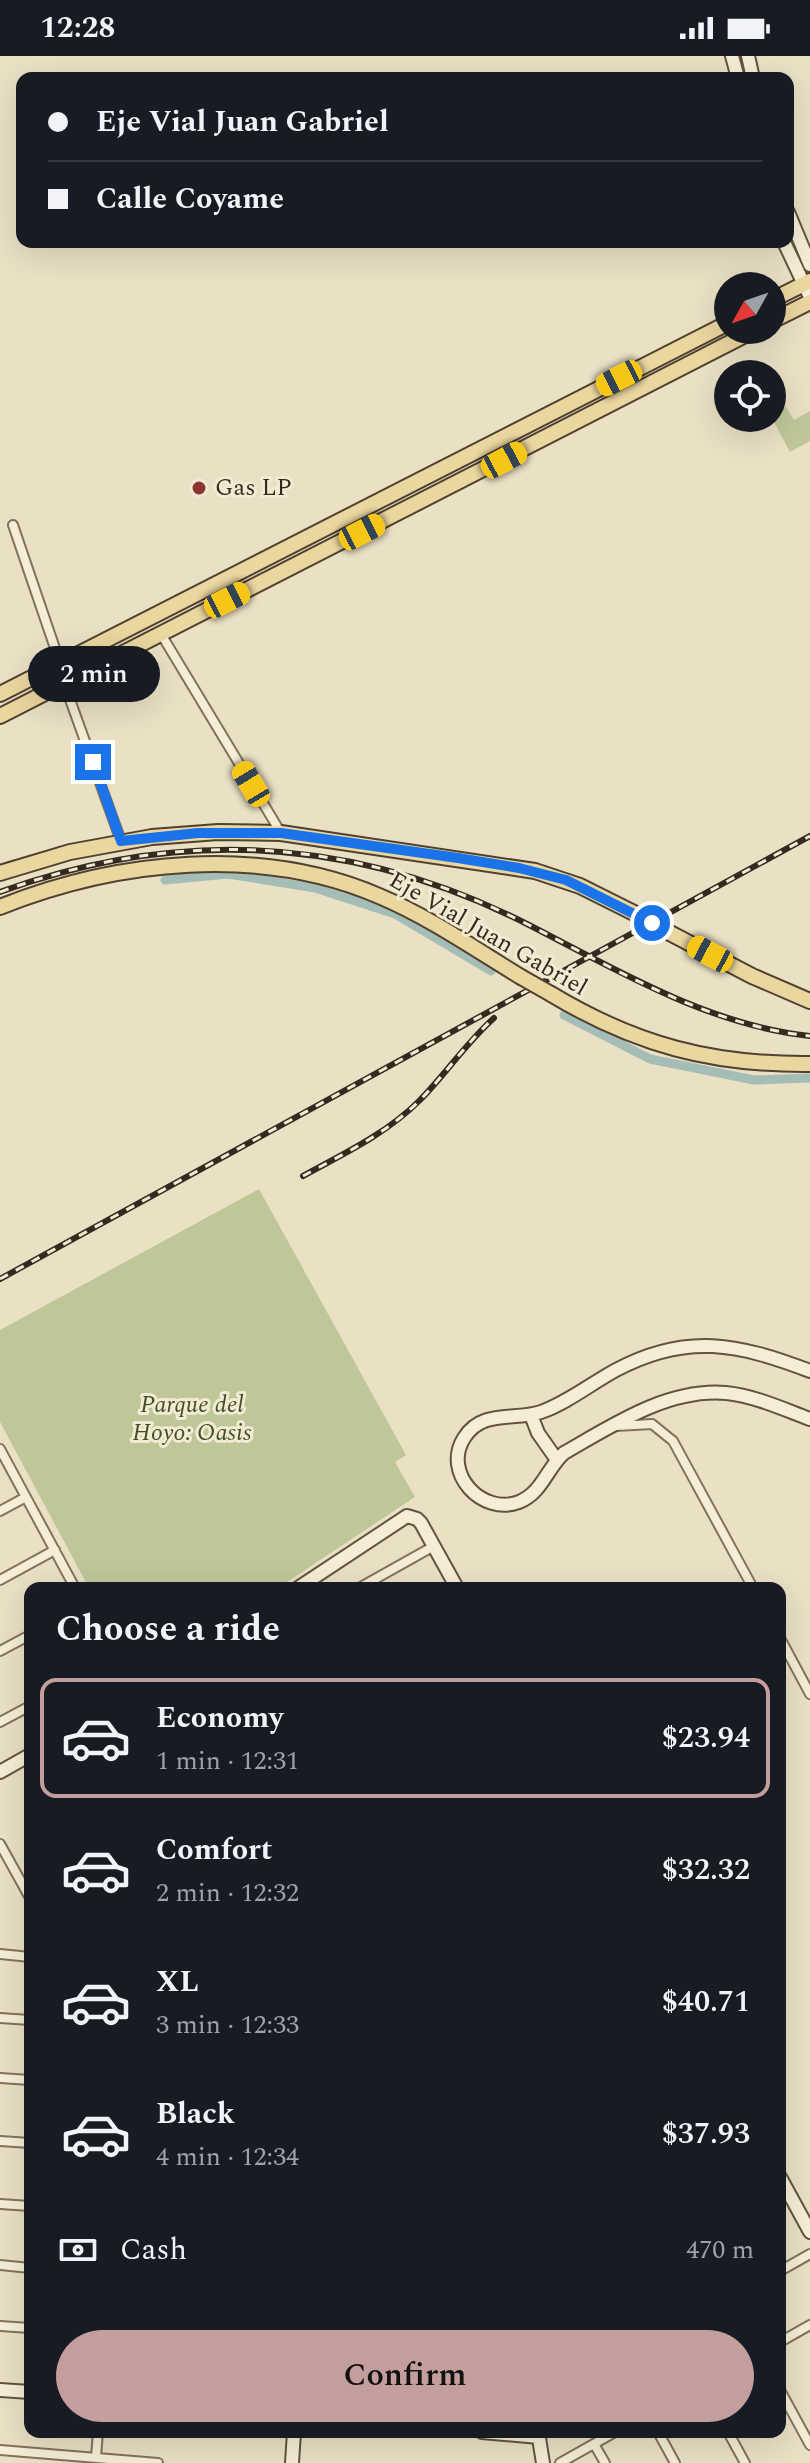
<!DOCTYPE html>
<html lang="en">
<head>
<meta charset="utf-8">
<style>
	body { margin:0; font-family:Spectral,serif; background:#20242c; color:#f1f3f6; height:100vh; display:flex; flex-direction:column; font-size:30px; white-space:nowrap }
	* { box-sizing:border-box; margin:0 }
	p { font-size:26px; color:#9ea1a6 }
	.icon { flex:none; width:44px; height:44px; fill:none; stroke:currentColor; stroke-width:2; stroke-linecap:round; stroke-linejoin:round }
	.map { position:relative; flex:1; overflow:hidden }
	.side { position:absolute; left:24px; top:1526px; width:762px; height:856px; display:flex; flex-direction:column; background:#171b24; border-radius:16px; box-shadow:0 8px 32px #0002 }
	.side>* { flex:none }
	.banner { position:absolute; left:16px; top:16px; width:778px; height:176px; border-radius:16px; box-shadow:0 8px 32px #0002; display:grid; align-content:center; height:176px; padding:0 32px; background:#171b24 }
	.needle { width:52px; rotate:230deg }
	.tools { position:absolute; left:714px; top:216px; display:grid; gap:16px }
	.tools a { display:grid; place-items:center; width:72px; height:72px; border-radius:50%; background:#171b24; box-shadow:0 8px 32px #0002; font-size:40px }
	.end { position:absolute; width:36px; height:36px; margin:-18px; border:10px solid #1a73e8; background:#fff; box-shadow:0 0 0 4px #fff }
	.from { border-radius:50% }
	.bubble { position:absolute; height:56px; border-radius:28px; background:#171b24; box-shadow:0 8px 32px #0002; font-size:26px; font-weight:600; line-height:56px; text-align:center }
	.car { position:absolute; width:24px; height:48px; margin:-24px -12px; border-radius:10px; box-shadow:0 0 6px 2px #0007; background:linear-gradient(#f5c518 24%,#345 0 40%,#f5c518 0 76%,#345 0 86%,#f5c518 0) }
	.banner b { display:flex; align-items:center; gap:28px; height:76px; font-size:30px }
	.banner b+b { border-top:2px solid #363941 }
	.banner i { width:20px; height:20px; background:#f1f3f6 }
	ul { padding:0; list-style:none }
	li { display:flex; align-items:center; gap:24px; height:120px; margin:0 16px 12px; padding:0 16px; border:4px solid transparent; border-radius:16px }
	li div { flex:1 }
	li b { display:block; font-size:30px }
	li em { font-style:normal; font-weight:600 }
	li.current { border-color:#c49e9d }
	li>.icon { width:72px; height:72px; stroke-width:1.5 }
	h2 { padding:0 32px; font-size:36px; line-height:96px }
	.pay { display:flex; align-items:center; gap:20px; height:88px; padding:0 32px; font-size:30px }
	.pay p { margin-inline-start:auto }
	.primary-button { display:flex; gap:16px; margin-top:auto; padding:16px 32px }
	.primary-button a { flex:1; height:92px; border-radius:48px; background:#c49e9d; color:#111; font-size:32px; font-weight:600; line-height:92px; text-align:center }
	.status { display:flex; justify-content:space-between; align-items:center; height:56px; padding:0 40px; background:#171b24; direction:ltr }
	.status svg { height:22px; fill:currentColor }
	.map>svg:first-child { display:block }
	.green { fill:#bfc799 }
	.lines { fill:none; stroke-linecap:round; stroke-linejoin:round }
	.canal { stroke:#a5bdb7; stroke-width:9 }
	.street-casing { stroke:#83725c; stroke-width:12 }
	.secondary-casing { stroke:#64543f; stroke-width:16 }
	.primary-casing { stroke:#514130; stroke-width:18 }
	.street { stroke:#f5edd6; stroke-width:8 }
	.secondary { stroke:#f5edd6; stroke-width:12 }
	.primary { stroke:#ead69f; stroke-width:14 }
	.rail-casing { stroke:#342a1f; stroke-width:6 }
	.rail { stroke:#f2ead3; stroke-width:3; stroke-dasharray:9; stroke-linecap:butt }
	.primary-bridge-casing { stroke:#514130; stroke-width:18; stroke-linecap:butt }
	.primary-bridge { stroke:#ead69f; stroke-width:14 }
	.route { stroke:#1a73e8; stroke-width:10 }
	.poi-dot { fill:#8c3531; stroke:#f2ead3; stroke-width:3 }
	.labels { text-anchor:middle; dominant-baseline:central; stroke-width:6; stroke-linejoin:round; paint-order:stroke }
	.poi-label { font-size:24px; fill:#342a1f; stroke:#f2ead3; text-anchor:start }
	.street-label { font-size:24px; fill:#342a1f; stroke:#f2ead3 }
	.park-label { font-size:24px; font-style:italic; fill:#434f27; stroke:#f2ead3 }
</style>
</head>
<body>
<div class="status"><b>12:28</b><svg viewBox="0 0 49 12"><path d="M0 12V9h3v3zM5 12V6h3v6zM10 12V3h3v9zM15 12V0h3v12zM26 1h20v11H26zM47 4h2v5h-2z"/></svg></div>
<div class="map">
<svg width="810" height="2407" viewBox="0 0 810 2407">
	<rect width="100%" height="100%" fill="#eae0c4"/>
	<path class="green" d="M772,328L794,364L810,355V385L790,396L772,362Z
		M259,1133L406,1399L395,1406L415,1441L278,1532H89L0,1366V1274Z"/>
	<g class="lines">
		<path class="canal" d="M165,824L228,818L315,832L395,858L491,915
			M564,959L650,1003L754,1024L810,1022"/>
		<defs>
			<path id="street" d="M13,469L60,607
				M161,578L281,777
				M64,627L121,785
				M616,1370L652,1368L673,1385L753,1532
				M0,1393L75,1532
				M0,1455L26,1441
				M0,1524L55,1494
				M359,1532L434,1490
				M780,1582L810,1638
				M0,1595L30,1579
				M0,1666L30,1650
				M0,1788L30,1842
				M0,1898L30,1901
				M0,1962L30,1964
				M0,2022L30,2024
				M0,2085L30,2087
				M0,2148L30,2150
				M0,2209L30,2212
				M780,2215L810,2198
				M0,2270L30,2272
				M780,2286L810,2269
				M780,2334L810,2389
				M658,2376L675,2407
				M728,2376L745,2407
				M594,2388L605,2407
				M0,2394L158,2407
				M96,2401L98,2376
				M560,2407L615,2376"/>
			<path id="secondary" d="M732,0L738,22
				M748,0L753,22
				M788,156L810,209
				M784,186L810,241
				M810,1315C739,1288 687,1276 616,1314C592,1327 567,1347 541,1356C514,1365 482,1353 464,1382C442,1417 482,1460 519,1446C542,1437 547,1412 564,1397C613,1369 668,1332 726,1337C755,1340 783,1353 810,1363
				M531,1359L538,1377L557,1404
				M298,1532L407,1460L417,1463L421,1467L457,1532
				M0,1716L30,1699
				M780,2121L810,2176
				M0,2334L30,2336
				M482,2376L539,2381
				M538,2376L543,2407
				M292,2407L294,2376"/>
			<path id="primary" d="M772,244L810,225
				M772,265L810,246
				M0,638L728,267
				M0,660L755,274
				M0,817L70,796L152,781L218,776L281,777L535,815L580,830L636,858
				M0,851C117,804 261,789 379,840C429,861 475,893 521,921
				M668,876L752,920L810,945
				M551,938C636,989 712,1009 810,1008"/>
		</defs>
		<use href="#street" class="street-casing"/>
		<use href="#secondary" class="secondary-casing"/>
		<use href="#primary" class="primary-casing"/>
		<use href="#street" class="street"/>
		<use href="#secondary" class="secondary"/>
		<use href="#primary" class="primary"/>
		<defs>
			<path id="rail" d="M0,836C182,770 357,781 529,869C619,915 708,969 810,980
				M303,1120C343,1098 386,1078 419,1045C445,1019 466,987 494,962
				M0,1223L810,780"/>
		</defs>
		<use href="#rail" class="rail-casing"/>
		<use href="#rail" class="rail"/>
		<defs>
			<path id="primary-bridge" d="M636,858L668,876
				M521,921L551,938"/>
		</defs>
		<use href="#primary-bridge" class="primary-bridge-casing"/>
		<use href="#primary-bridge" class="primary-bridge"/>
	</g>
	<g class="lines">
		<path class="route" d="M93,706L121,785L198,777H281L458,802L519,812L566,824L652,867"/>
	</g>
	<circle class="poi-dot" cx="199" cy="432" r="8"/>
	<g class="labels">
		<g class="poi-label">
			<text x="215" y="432">Gas LP</text>
		</g>
		<g class="street-label">
			<text transform="translate(488 878) rotate(30)">Eje Vial Juan Gabriel</text>
		</g>
		<g class="park-label">
			<text x="192" y="1349">Parque del<tspan x="192" dy="28">Hoyo: Oasis</tspan></text>
		</g>
	</g>
</svg>
<div class="tools">
<a><svg class="needle" viewBox="-14 -14 28 28"><path d="M0-13l5 13h-10z" fill="#e53935"/><path d="M0 13l5-13h-10z" fill="#9ea1a6"/></svg></a>
<a><svg class="icon" aria-label="locate" viewBox="0 0 24 24"><circle cx="12" cy="12" r="6"/><path d="M12 2v4M12 18v4M2 12h4M18 12h4"/></svg></a>
</div>
<i class="end from" style="left:652px;top:867px"></i>
<i class="end" style="left:93px;top:706px"></i>
<div class="bubble" style="left:28px;top:590px;width:132px">2 min</div>
<i class="car" style="left:619px;top:322px;rotate:243deg"></i>
<i class="car" style="left:504px;top:404px;rotate:62deg"></i>
<i class="car" style="left:362px;top:476px;rotate:63deg"></i>
<i class="car" style="left:227px;top:544px;rotate:63deg"></i>
<i class="car" style="left:251px;top:728px;rotate:329deg"></i>
<i class="car" style="left:710px;top:898px;rotate:298deg"></i>
<div class="banner">
<b><i class="from"></i>Eje Vial Juan Gabriel</b>
<b><i></i>Calle Coyame</b>
</div>
<section class="side">
<h2>Choose a ride</h2>
<ul>
<li class="current"><svg class="icon" aria-label="car" viewBox="0 0 24 24"><path d="M5 17H2v-5l4-1 3-4h7l3 4 3 1v5h-3M9 17h6M6 11h13"/><circle cx="7" cy="17" r="2"/><circle cx="17" cy="17" r="2"/></svg><div><b>Economy</b><p>1 min · 12:31</p></div><em>$23.94</em></li>
<li><svg class="icon" aria-label="car" viewBox="0 0 24 24"><path d="M5 17H2v-5l4-1 3-4h7l3 4 3 1v5h-3M9 17h6M6 11h13"/><circle cx="7" cy="17" r="2"/><circle cx="17" cy="17" r="2"/></svg><div><b>Comfort</b><p>2 min · 12:32</p></div><em>$32.32</em></li>
<li><svg class="icon" aria-label="car" viewBox="0 0 24 24"><path d="M5 17H2v-5l4-1 3-4h7l3 4 3 1v5h-3M9 17h6M6 11h13"/><circle cx="7" cy="17" r="2"/><circle cx="17" cy="17" r="2"/></svg><div><b>XL</b><p>3 min · 12:33</p></div><em>$40.71</em></li>
<li><svg class="icon" aria-label="car" viewBox="0 0 24 24"><path d="M5 17H2v-5l4-1 3-4h7l3 4 3 1v5h-3M9 17h6M6 11h13"/><circle cx="7" cy="17" r="2"/><circle cx="17" cy="17" r="2"/></svg><div><b>Black</b><p>4 min · 12:34</p></div><em>$37.93</em></li>
</ul>
<div class="pay"><svg class="icon" aria-label="cash" viewBox="0 0 24 24"><path d="M3 7h18v10H3z"/><circle cx="12" cy="12" r="2"/></svg>Cash<p>470 m</p></div>
<div class="primary-button"><a>Confirm</a></div>
</section>
</div>
</body>
</html>
